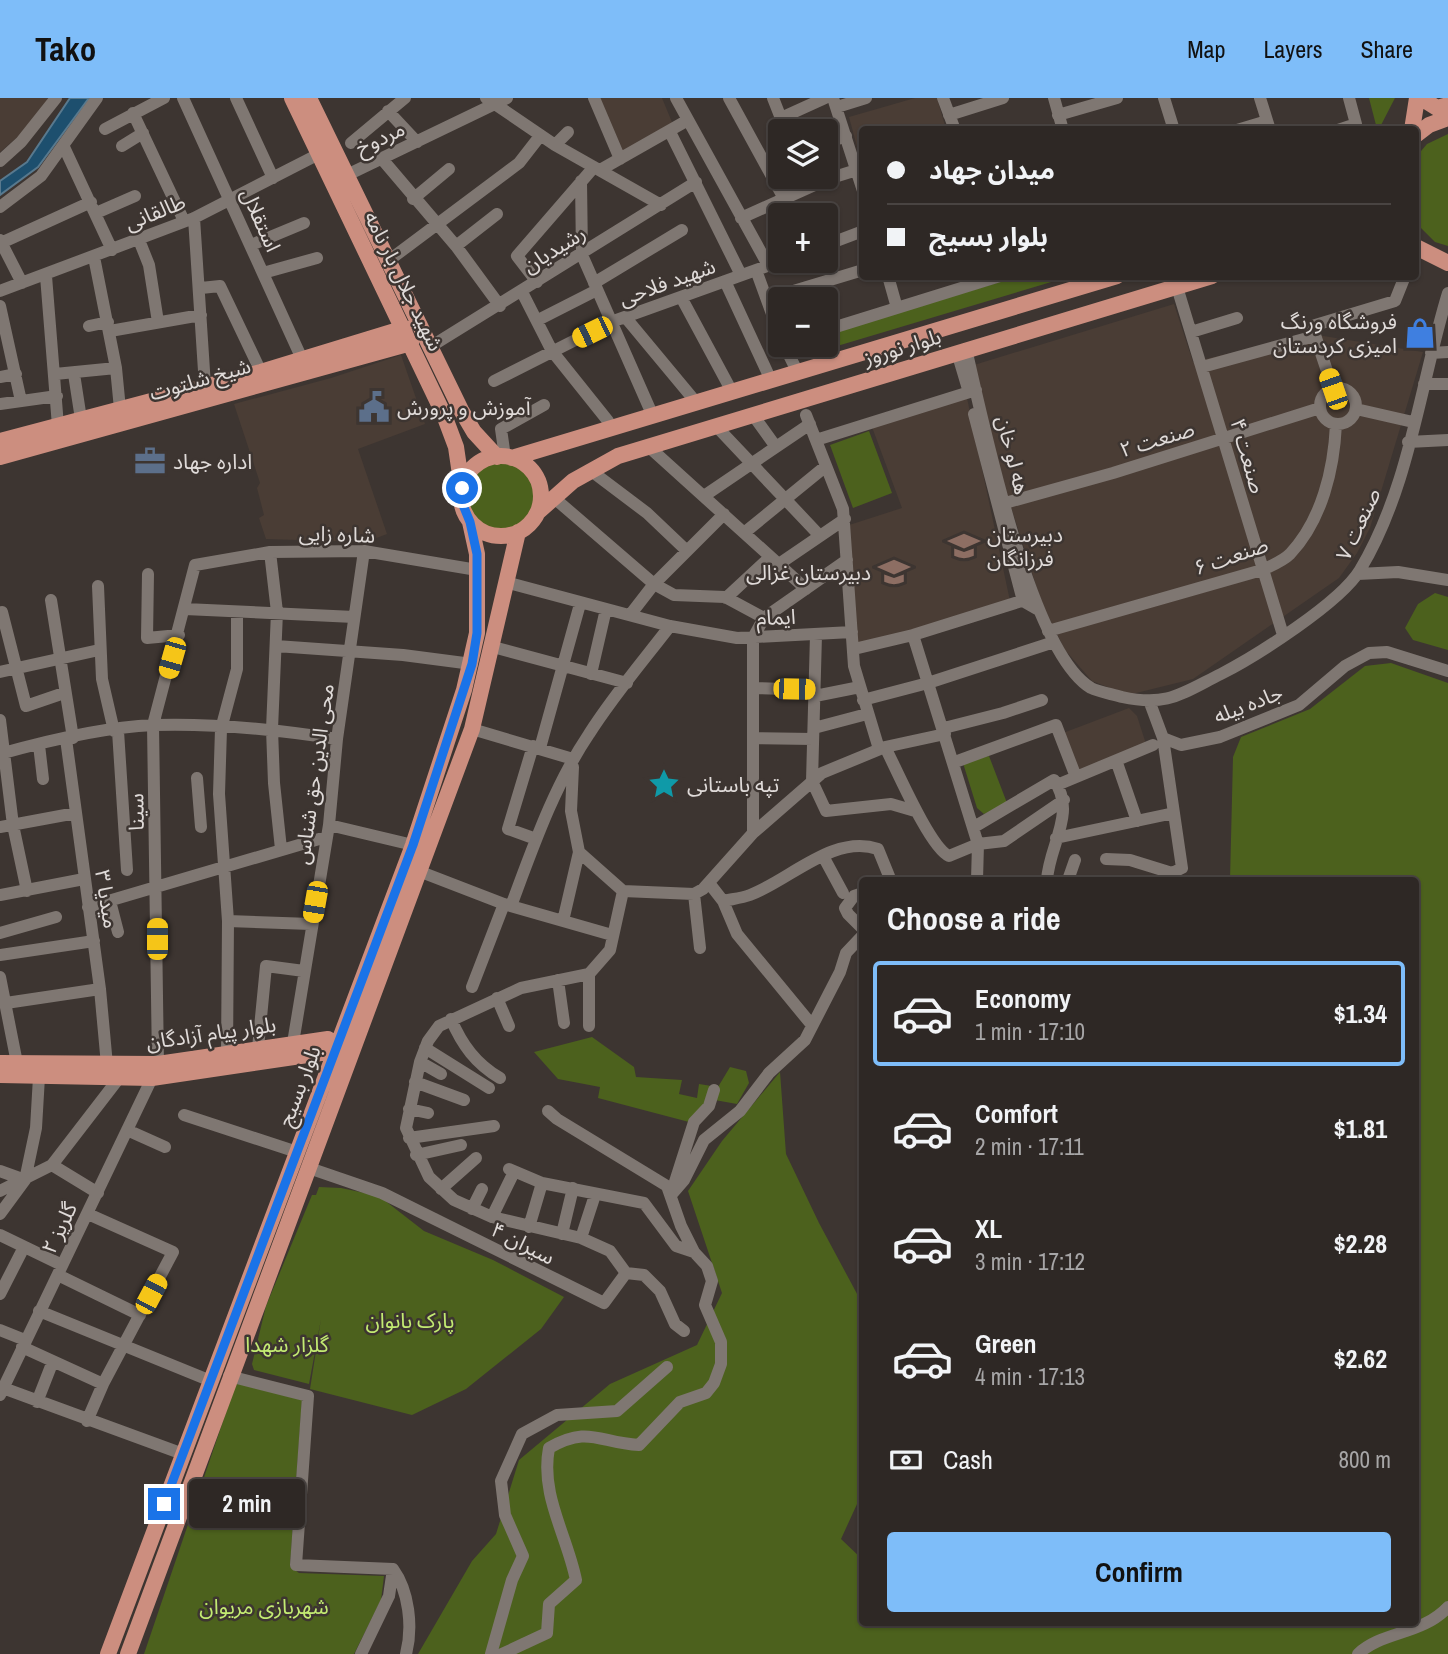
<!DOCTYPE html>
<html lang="en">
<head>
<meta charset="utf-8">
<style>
	body { margin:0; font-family:"Archivo Narrow","Noto Sans Arabic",sans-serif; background:#3a3432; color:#f1f3f6; height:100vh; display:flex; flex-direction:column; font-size:26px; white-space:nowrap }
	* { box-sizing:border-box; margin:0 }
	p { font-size:23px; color:#a7a6a7 }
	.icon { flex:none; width:38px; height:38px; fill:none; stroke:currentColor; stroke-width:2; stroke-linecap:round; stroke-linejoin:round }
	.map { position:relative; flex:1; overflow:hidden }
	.panel { position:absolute; left:859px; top:779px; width:560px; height:749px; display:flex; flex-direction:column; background:#2e2825; border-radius:7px; box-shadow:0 2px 5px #0004,0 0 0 2px #494442 }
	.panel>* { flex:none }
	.top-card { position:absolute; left:859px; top:28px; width:560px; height:154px; border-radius:7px; box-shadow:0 2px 5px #0004,0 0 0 2px #494442; display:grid; align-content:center; height:154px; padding:0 28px; background:#2e2825 }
	.tools { position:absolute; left:768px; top:21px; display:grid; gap:14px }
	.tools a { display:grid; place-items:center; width:70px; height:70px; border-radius:7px; background:#2e2825; box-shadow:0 2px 5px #0004,0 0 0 2px #494442; font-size:35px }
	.end { position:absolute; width:32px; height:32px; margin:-16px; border:9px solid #1a73e8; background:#fff; box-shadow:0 0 0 4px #fff }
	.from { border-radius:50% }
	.bubble { position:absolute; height:49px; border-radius:7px; background:#2e2825; box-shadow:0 2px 5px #0004,0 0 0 2px #494442; font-size:23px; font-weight:700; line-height:49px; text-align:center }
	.car { position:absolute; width:21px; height:42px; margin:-21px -10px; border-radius:9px; box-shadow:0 0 5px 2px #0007; background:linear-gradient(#f5c518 24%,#345 0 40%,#f5c518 0 76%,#345 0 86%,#f5c518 0) }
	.top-card b { display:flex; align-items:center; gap:24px; height:66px; font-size:26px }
	.top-card b+b { border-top:2px solid #494442 }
	.top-card i { width:18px; height:18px; background:#f1f3f6 }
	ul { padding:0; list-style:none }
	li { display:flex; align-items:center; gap:21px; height:105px; margin:0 14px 10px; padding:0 14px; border:4px solid transparent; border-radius:7px }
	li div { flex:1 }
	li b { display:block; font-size:26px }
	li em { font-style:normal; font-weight:700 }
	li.on { border-color:#7ebdf9 }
	li>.icon { width:63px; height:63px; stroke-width:1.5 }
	h2 { padding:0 28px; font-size:32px; line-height:84px }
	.pay { display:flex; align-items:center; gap:18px; height:77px; padding:0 28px; font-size:26px }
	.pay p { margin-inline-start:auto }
	.primary-button { display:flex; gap:14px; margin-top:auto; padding:14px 28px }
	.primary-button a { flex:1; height:80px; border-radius:7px; background:#7ebdf9; color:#111; font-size:28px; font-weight:700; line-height:80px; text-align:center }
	header { display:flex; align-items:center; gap:42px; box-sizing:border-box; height:98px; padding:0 35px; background:#7ebdf9; color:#111 }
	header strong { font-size:33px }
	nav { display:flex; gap:38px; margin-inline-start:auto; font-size:24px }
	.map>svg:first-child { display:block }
	.built { fill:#4a3d35 }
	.green { fill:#4c611d }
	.water { fill:#1d4f6e; stroke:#58798e; stroke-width:2 }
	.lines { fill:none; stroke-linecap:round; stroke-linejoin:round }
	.minor { stroke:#7f7772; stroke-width:12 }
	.major { stroke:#cc8e7f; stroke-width:16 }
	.route { stroke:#1a73e8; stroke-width:9 }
	.labels { text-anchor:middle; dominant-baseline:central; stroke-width:5; stroke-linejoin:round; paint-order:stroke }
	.street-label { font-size:21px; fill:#e0dbd9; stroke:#3d3531 }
	.poi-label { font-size:21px; fill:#e0dbd9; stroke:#3d3531; text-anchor:start }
	.park-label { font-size:21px; fill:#c3eb72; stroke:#3d3531 }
</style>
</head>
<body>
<header>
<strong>Tako</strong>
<nav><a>Map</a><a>Layers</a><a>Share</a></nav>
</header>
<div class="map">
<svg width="1448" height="1556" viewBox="0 0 1448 1556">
	<rect width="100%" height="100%" fill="#3d3531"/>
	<path class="built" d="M0,0H49L21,36L0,54Z
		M595,0H662L674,29L619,55Z
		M915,0H937L946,31L863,32L861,63L849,19Z
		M1174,206L1193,264L1311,236L1423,254L1370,430L1357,455L1339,480L1193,581L1128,597L1092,583L1065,552L1042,506L988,337L974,267Z
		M401,257L425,326L358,351L387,436L366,444L266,441L259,420L264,417L257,390L260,385L234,306L331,280Z
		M967,300L1010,503L859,548L851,522L843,429L902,410L872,329Z
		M1129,610L1137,618L1147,649L1078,675L1063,635Z"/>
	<path class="green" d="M1369,0H1395L1379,31H1377Z
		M1448,36V148L1435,144L1416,125V59L1427,46Z
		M1017,179H1068L797,260L793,253L797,247H826V236Z
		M869,333L892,395L853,410L830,347Z
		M468 398a33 33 0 1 1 66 0a33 33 0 1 1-66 0Z
		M1435,495L1448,499V552L1413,542L1405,530L1418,506Z
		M1391,565L1448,585V1556H418L472,1463L496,1436L519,1362L610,1286L697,1247L722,1195L688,1093L722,1043L780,974L786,1056L819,1125L863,1207V1393L841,1441L863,1462V1524H1416V782H1230L1233,659L1241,639L1310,611L1365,568Z
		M989,658L1007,705L984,716L977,710L963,665Z
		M592,939L634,969L636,979L682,982L679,996L697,1000L699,986L718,989L730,969L746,973L749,985L737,1006L709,1001L689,1024L598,1000L600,989L558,981L534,954Z
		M319,1089L341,1090L379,1098L424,1133L493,1162L564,1199L541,1231L466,1291L412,1317L310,1291L321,1221L309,1286L254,1272L252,1266L266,1208L312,1097H316Z
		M236,1285L302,1302L290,1468L299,1475L384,1478L381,1502L354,1556H144Z"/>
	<path class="water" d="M70,0H89L38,69L0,97V83L27,64Z"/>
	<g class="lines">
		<path class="minor" d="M183,0L302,261
			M236,0L273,80
			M486,0L555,47L661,107
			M594,0L620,61
			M676,0L768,167
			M729,0L793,117
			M773,0L786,33
			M833,0L863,93
			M943,0L955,32
			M1054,0L1063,32
			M1164,0L1174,32
			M1260,0L1270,32
			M837,9L866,0
			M388,13L417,44
			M133,15L184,123
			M949,17L1003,0
			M1058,17L1117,0
			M781,20L825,0
			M105,31L164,0
			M1237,32L1267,23
			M1338,32L1356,26L1349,0
			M670,34L741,177
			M351,45L405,0
			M826,45L846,38
			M555,47L568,34
			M122,48L143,35
			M64,49L112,152
			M382,61L456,148L500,208
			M0,63L21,44L56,0
			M600,72L688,22
			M345,78L507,0
			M581,83L582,157L652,316
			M413,101L449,71
			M0,109L41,78L97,0
			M96,115L135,98
			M194,120L205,288
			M741,120L828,81L863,70
			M0,142L22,185
			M139,142L149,167L158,224
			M1,145L91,104
			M251,147L304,125
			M826,147L863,133
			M456,148L497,116
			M94,159L116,270L120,311
			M388,163L519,65L540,38
			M756,172L780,238
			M263,175L317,160
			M46,178L58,328
			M888,178L897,210
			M725,183L769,278
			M537,184L517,158L594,69
			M594,185L682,132
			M1177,189L1283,537
			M201,190L220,188L261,274
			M0,193L194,120L319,56
			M522,194L552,253L608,323
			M681,199L730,290
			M767,201L863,172
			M0,208L21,303
			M626,220L695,303
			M538,222L597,192
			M89,228L108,224
			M826,232L1000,178
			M110,233L201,217
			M1191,234L1237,220
			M784,247L798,275
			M430,249L696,84
			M966,251C983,323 1030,554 1091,590C1099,594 1112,596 1122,599C1167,609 1181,596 1221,576C1256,558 1340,505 1360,472C1410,389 1420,286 1448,195
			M957,254L968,291
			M1431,255L1448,254
			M1202,269L1315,238
			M55,276L116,270
			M74,276L81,321
			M0,279L16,276
			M494,283L611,224L781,163
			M1424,286H1448
			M1320 308a18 18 0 1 1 36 0a18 18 0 1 1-36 0Z
			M1333,291L1312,228L1395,203L1405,178
			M0,306L57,298
			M1356,311L1413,324
			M974,316L1023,503L1037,511
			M753,317L776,349
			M806,317L843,411L854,568L879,651
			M716,328L820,438
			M816,342L976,292
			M1408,344L1448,342
			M649,349L806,491
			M505,359L501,331L544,307
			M590,372L647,415L687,453
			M704,398L810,326
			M553,399L654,486L674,497L725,499L764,520
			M1005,405L1113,375L1320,310
			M744,435L826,368
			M270,454L277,514L272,631L274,685L281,751
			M779,466L845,421
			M148,476L147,540L179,537
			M1358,476L1398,474L1448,482
			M505,484L670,528L737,540L852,534
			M98,488L102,581L114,633
			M726,500L770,459
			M51,502L73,640
			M185,511L354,519
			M2,514L26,608L64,595
			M630,517L654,486L724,416
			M1048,533L1262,472C1271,468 1283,463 1290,456C1322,422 1334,371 1336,326
			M816,537L812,683L826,713L891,706L915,713
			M913,537L978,746L977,782
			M276,548L403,557L472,566
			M493,549L627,585
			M854,551L913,537L1028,501
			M0,574L99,552
			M591,576L606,511
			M754,590L815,592
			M815,598L860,589
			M863,602L928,585L1054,544
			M1150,605L1163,640L1181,647L1220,639L1299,607L1345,568L1369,555L1387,554L1448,573
			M0,622L13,727L27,793
			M814,630L867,616
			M944,630L1003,615L1042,602
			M472,631L573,661
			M118,633L127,772
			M753,640L813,641
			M66,641L100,891L107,967
			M39,647L43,681
			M533,648L508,731L536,741
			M885,649C896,670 930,750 949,758L978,746L1004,743L1064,702
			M540,650L580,506
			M0,656C46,643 106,629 154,627C213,625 279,632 337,641
			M955,664L1056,627L1076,679
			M1117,665L1137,723
			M197,680L201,729
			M1057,687L1153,647
			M329,727L413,747
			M0,729L76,715
			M974,729L1054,682C1077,715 1049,747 1047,782
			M753,735V540L764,520L847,462
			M1056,740L1174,715
			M579,754L623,793L694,796L703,791L753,735L822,675L885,649L945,636
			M823,758L843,795
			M1106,761L1130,762L1172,775L1182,770L1163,640
			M421,774L504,806L612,837
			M1068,782L1075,762
			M709,785L723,803L737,836L811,926
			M623,793L610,852L589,876L521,890L439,928L428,943L420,964L406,1030L429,1079L454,1102L492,1119L581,1140L610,1153L626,1175
			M863,795L854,798L845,810L848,816L863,831
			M694,796L700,850
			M0,797L84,781
			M110,803L118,834
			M723,803C732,801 742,800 750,797C790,782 833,736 878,751L889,778L885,782
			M511,808C533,749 554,688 589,636C613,598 643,563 670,528
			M88,809L326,739
			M228,823L311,826
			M563,823L579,754L571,713L573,669
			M0,835L56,819
			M0,857L94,843
			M589,876V928
			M0,879L17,965
			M558,882L564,925
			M472,889L504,806
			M497,900L509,928
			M6,905L100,891
			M451,921C462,947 476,966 500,980
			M293,945L329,727L337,641L364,453
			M258,950L266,868L304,873
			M425,950L489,990
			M227,956L228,823L219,696L221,631L237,571V514
			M420,964L441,976
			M158,966L153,627L195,467L270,454L364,453L477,472
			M415,984L464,1002
			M409,1011L428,1015
			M184,1017L297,1054
			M127,1032L165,1049
			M409,1040L494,1028
			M416,1057L461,1047
			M52,1067L98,1095
			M309,1070L382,1095L604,1205L626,1175L644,1177L660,1193L675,1226L684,1233
			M509,1071L542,1085L644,1105L676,1148L694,1154
			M0,1073L25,1082
			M441,1091L476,1060
			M0,1093L52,1067L119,980
			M672,1093L694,1024L709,1008L714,992
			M671,1097L684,1082L704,1042L740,1013L769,975L805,942L840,874L846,855L863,837
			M472,1111L482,1091
			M0,1116L25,1082L36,1030L39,979
			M492,1119L514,1074
			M529,1129L542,1085
			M562,1136L573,1090
			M0,1137L62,1167
			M581,1140L595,1097
			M58,1177L140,1217
			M0,1196L24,1149
			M39,1213L211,1283
			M0,1232L25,1242
			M22,1249L103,1286
			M229,1278L308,1298L296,1467L393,1471L389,1498L361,1556
			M3,1290L183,1356
			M0,1297L152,980
			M37,1304L53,1263
			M87,1323L103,1286L173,1154L88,1116
			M393,1471C409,1493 413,1529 406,1556
			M491,1556L512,1482L523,1458L505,1417L501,1383L522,1336L557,1317L617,1313L667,1269
			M502,1556L547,1535L549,1506L576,1482C567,1437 540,1397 549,1350C589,1327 599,1345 639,1347L680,1304L706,1295L714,1285L721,1266V1244L705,1207L712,1183L707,1168L694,1154L681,1128L667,1088L557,1021L548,1013
			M1358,1556C1382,1533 1422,1537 1448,1509"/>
		<path class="major" d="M292,0L444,317L456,349L462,390
			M309,0L461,312L474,334L497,359
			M1421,0L1437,10L1448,7
			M1412,32L1417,0
			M1416,37L1429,27L1448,20
			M1416,149L1448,165
			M0,343L261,274L405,230
			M461 398a40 40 0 1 1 80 0a40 40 0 1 1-80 0Z
			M0,359L411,245
			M512,360L1117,178
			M538,414L573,383L618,358L1212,178
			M0,965L158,966L328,941L346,952
			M0,977L152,980L321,955L336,948
			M108,1556L413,747L464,592L477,535V456L470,424
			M128,1556L472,631L518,434"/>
	</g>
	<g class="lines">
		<path class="route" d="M164,1406L413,747L472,566L477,535V456L470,424L461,402L462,390"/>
	</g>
	<defs>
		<symbol id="shop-bare" viewBox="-9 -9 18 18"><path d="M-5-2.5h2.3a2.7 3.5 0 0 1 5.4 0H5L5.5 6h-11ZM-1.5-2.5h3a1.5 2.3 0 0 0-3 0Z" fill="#3f7fe0" stroke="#3d3531" stroke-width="2.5" paint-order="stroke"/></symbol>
		<symbol id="civic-bare" viewBox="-9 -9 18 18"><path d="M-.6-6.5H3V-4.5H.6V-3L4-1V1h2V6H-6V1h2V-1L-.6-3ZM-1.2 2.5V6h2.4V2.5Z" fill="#5c6f8a" stroke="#3d3531" stroke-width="2.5" paint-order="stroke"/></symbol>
		<symbol id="office-bare" viewBox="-9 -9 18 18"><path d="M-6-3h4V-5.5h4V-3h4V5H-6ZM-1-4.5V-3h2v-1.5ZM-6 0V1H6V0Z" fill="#5c6f8a" stroke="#3d3531" stroke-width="2.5" paint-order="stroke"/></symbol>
		<symbol id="school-bare" viewBox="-9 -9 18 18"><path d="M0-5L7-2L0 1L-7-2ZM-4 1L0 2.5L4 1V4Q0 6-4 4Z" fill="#8d6e63" stroke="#3d3531" stroke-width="2.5" paint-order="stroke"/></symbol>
		<symbol id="sight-bare" viewBox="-9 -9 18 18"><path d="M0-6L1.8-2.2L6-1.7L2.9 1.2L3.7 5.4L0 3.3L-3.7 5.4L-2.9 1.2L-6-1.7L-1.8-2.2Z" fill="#0f9aa8" stroke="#3d3531" stroke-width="2.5" paint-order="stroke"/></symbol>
	</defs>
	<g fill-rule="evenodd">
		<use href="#shop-bare" x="1398" y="213" width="44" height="44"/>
		<use href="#civic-bare" x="352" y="287" width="44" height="44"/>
		<use href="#office-bare" x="128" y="341" width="44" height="44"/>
		<use href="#school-bare" x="942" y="426" width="44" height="44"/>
		<use href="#school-bare" x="872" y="452" width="44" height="44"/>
		<use href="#sight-bare" x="642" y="664" width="44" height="44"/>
	</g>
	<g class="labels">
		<g class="street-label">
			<text transform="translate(380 40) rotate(-25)">مردوخ</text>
			<text transform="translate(155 114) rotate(-22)">طالقانی</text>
			<text transform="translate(261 122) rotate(66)">استقلال</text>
			<text transform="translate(554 151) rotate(-32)">رشیدیان</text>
			<text transform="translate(404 183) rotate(64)">شهید جلال بار نامه</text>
			<text transform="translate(667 184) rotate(-20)">شهید فلاحی</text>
			<text transform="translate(902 249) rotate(-17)">بلوار نوروز</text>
			<text transform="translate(200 281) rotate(-16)">شیخ شلتوت</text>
			<text transform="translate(1157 341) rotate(-17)">صنعت ۲</text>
			<text transform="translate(1013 357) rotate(76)">هه لو خان</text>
			<text transform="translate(1248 358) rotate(74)">صنعت ۴</text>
			<text transform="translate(1358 426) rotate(-65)">صنعت ۷</text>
			<text transform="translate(337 436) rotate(2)">شاره زایی</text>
			<text transform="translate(1231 458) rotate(-19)">صنعت ۶</text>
			<text transform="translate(776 519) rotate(-2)">ایمام</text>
			<text transform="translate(1248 606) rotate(-21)">جاده بیله</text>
			<text transform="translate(314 676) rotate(-82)">محی الدین حق شناس</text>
			<text transform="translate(136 714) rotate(-91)">سینا</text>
			<text transform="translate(107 801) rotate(81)">میدیا ۳</text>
			<text transform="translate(211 935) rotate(-8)">بلوار پیام آزادگان</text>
			<text transform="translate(299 988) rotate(-69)">بلوار بسیج</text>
			<text transform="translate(59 1130) rotate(-64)">گلریز ۲</text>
			<text transform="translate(523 1145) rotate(27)">سیران ۴</text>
		</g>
		<g class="poi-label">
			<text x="1397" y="223" text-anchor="end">فروشگاه ورنگ<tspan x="1397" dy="24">امیزی کردستان</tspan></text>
			<text x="397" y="309">آموزش و پرورش</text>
			<text x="173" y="363">اداره جهاد</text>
			<text x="987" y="436">دبیرستان<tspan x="987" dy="24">فرزانگان</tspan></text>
			<text x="871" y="474" text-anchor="end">دبیرستان غزالی</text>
			<text x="687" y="686">تپه باستانی</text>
		</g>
		<g class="park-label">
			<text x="410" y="1222">پارک بانوان</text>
			<text x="287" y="1246">گلزار شهدا</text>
			<text x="264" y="1508">شهربازی مریوان</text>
		</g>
	</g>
</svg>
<div class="tools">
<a><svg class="icon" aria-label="layers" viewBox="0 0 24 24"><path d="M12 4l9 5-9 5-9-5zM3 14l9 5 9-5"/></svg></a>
<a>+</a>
<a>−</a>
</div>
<i class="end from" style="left:462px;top:390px"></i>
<i class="end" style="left:164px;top:1406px"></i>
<div class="bubble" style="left:189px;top:1381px;width:116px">2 min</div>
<i class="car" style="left:592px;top:234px;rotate:244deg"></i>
<i class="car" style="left:1333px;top:291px;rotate:341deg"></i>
<i class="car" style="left:172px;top:560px;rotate:196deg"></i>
<i class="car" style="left:794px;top:591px;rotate:91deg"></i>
<i class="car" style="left:315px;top:804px;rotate:190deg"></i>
<i class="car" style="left:157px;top:841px;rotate:0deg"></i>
<i class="car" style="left:151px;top:1196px;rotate:28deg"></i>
<div class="top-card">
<b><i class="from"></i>میدان جهاد</b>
<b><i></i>بلوار بسیج</b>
</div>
<section class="panel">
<h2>Choose a ride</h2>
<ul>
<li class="on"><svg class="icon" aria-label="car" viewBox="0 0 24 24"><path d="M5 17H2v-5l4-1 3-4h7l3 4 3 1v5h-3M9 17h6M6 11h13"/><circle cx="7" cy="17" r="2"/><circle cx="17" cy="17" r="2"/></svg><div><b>Economy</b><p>1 min · 17:10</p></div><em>$1.34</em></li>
<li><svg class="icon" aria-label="car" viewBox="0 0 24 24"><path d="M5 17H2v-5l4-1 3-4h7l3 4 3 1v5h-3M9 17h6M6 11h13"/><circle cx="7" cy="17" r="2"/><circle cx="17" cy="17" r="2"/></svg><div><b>Comfort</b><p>2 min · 17:11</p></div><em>$1.81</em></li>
<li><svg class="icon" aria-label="car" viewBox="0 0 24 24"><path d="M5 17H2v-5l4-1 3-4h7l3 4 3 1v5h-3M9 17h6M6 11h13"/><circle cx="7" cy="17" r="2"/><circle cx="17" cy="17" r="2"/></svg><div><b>XL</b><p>3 min · 17:12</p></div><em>$2.28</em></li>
<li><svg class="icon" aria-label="car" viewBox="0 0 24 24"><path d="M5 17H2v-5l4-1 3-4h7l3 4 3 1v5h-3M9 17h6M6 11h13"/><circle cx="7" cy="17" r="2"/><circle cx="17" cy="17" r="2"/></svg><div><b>Green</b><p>4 min · 17:13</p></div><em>$2.62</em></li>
</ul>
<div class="pay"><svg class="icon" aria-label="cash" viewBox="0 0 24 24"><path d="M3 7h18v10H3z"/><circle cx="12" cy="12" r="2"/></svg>Cash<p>800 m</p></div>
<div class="primary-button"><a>Confirm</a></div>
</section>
</div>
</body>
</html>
